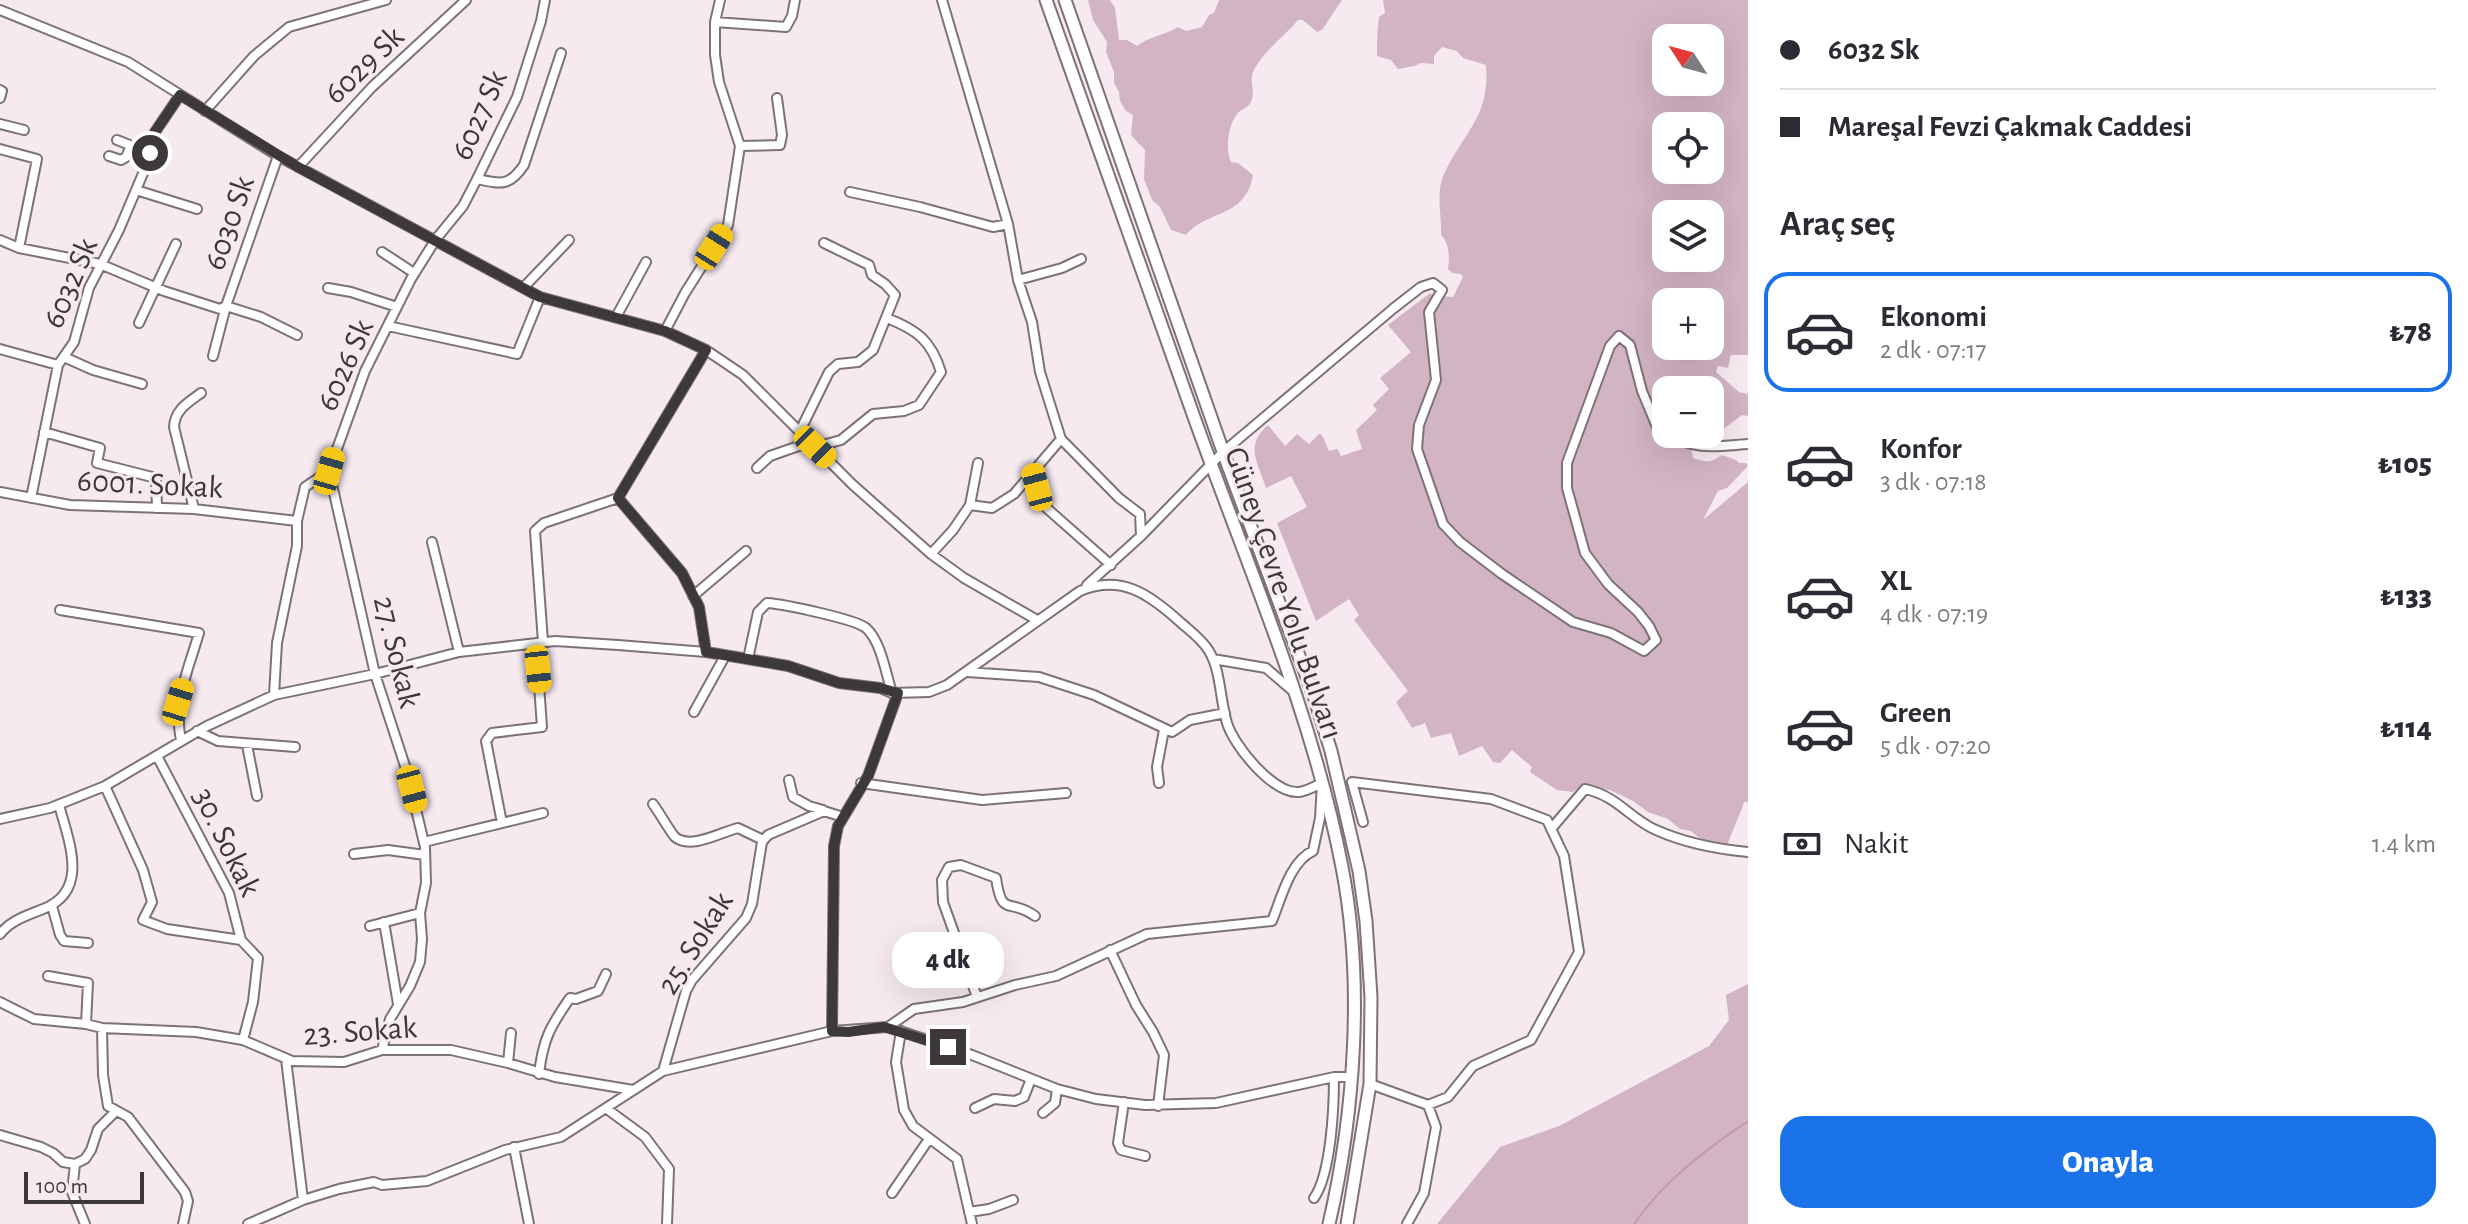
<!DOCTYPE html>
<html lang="tr">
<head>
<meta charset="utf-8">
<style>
	body { margin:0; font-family:"Alegreya Sans",sans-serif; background:#f7f7f7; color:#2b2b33; height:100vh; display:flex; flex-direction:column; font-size:30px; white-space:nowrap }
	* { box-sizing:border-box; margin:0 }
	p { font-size:26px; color:#7c7c81 }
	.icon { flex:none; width:44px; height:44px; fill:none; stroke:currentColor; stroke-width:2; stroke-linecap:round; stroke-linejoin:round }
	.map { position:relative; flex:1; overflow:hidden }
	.panel { display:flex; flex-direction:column; background:#fff; width:720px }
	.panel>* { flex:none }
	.banner { display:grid; align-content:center; height:176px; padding:0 32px; background:#fff }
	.needle { width:52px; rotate:306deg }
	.controls { position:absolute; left:1652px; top:24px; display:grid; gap:16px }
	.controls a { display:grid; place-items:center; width:72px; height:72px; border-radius:16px; background:#fff; box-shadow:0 8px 32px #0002; font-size:40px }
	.scale { position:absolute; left:24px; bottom:20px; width:120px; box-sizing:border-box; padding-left:8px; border:4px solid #3d383b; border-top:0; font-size:22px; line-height:28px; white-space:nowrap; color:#3d383b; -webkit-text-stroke:6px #f6e9f0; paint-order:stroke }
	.end { position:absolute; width:36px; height:36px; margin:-18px; border:10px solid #3d383b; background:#fff; box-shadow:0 0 0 4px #fff }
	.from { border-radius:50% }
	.bubble { position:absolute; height:56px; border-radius:24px; background:#fff; box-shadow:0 8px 32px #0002; font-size:26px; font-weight:800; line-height:56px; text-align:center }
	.car { position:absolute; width:24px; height:48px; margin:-24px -12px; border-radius:10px; box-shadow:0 0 6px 2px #0007; background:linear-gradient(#f5c518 24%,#345 0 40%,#f5c518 0 76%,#345 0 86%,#f5c518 0) }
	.banner b { display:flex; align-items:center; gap:28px; height:76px; font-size:30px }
	.banner b+b { border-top:2px solid #e1e1e2 }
	.banner i { width:20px; height:20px; background:#2b2b33 }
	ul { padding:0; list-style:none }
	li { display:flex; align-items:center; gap:24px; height:120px; margin:0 16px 12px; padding:0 16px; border:4px solid transparent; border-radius:24px }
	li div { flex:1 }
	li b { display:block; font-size:30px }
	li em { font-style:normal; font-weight:800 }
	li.active { border-color:#1a73e8 }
	li>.icon { width:72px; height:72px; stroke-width:1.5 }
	h2 { padding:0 32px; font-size:36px; line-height:96px }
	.pay { display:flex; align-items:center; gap:20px; height:88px; padding:0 32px; font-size:30px }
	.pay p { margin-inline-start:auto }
	.button { display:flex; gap:16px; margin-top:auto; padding:16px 32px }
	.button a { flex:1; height:92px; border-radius:24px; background:#1a73e8; color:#fff; font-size:32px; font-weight:800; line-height:92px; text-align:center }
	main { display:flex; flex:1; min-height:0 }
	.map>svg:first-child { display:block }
	.green { fill:#d2b4c4; fill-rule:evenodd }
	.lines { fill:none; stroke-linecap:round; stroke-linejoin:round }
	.stream { stroke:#c696b1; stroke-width:2 }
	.minor-casing { stroke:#7d7278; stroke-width:12 }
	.highway-casing { stroke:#7d7278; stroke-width:15 }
	.minor { stroke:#fff; stroke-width:8 }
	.highway { stroke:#fff; stroke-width:11 }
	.route { stroke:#3d383b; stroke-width:10 }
	.labels { text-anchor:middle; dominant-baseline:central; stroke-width:6; stroke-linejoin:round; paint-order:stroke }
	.street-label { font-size:32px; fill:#3d383b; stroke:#f6e9f0 }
</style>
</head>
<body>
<main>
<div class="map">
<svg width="1748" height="1224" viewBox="0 0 1748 1224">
	<rect width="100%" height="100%" fill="#f6e9f0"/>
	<path class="green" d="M1088,0H1110L1115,8L1119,40H1127L1137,46C1146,38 1165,35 1178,27L1186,31L1202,27L1209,15L1214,13L1219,0H1342L1322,30L1317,32L1303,20H1298C1284,37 1262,52 1253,72C1249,83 1256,91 1251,102C1248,108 1241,109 1237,114C1228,126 1225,149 1231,162L1238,163L1253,175C1245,219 1208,209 1186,235L1171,230L1160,207L1152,200L1144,179L1145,150L1131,135L1133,115L1126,111L1120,101L1119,92L1114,83V72L1106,52L1107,42L1093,20Z
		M1383,0H1748V355H1731L1728,368L1718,366L1716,372L1739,392L1748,394V416L1742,415L1722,430H1710V390H1666V434H1693L1689,436L1693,458C1706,462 1709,464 1722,455L1736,460L1739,463H1746L1748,466L1727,488L1718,491L1703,520L1748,482V802H1744C1739,818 1731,832 1727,847L1718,846L1698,837L1691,831L1680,829L1668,819L1648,812L1633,801L1610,790L1580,786L1573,792L1557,790L1530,772L1532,767L1512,750L1500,763L1493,762L1482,746L1459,756L1451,733L1431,738L1425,723L1412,728L1396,702L1408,691L1354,620L1359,615L1349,599L1316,621L1277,523L1307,507L1291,476L1266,488C1258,462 1244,446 1268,425L1285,446L1297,434L1309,444L1319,434L1322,435L1329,451L1337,449L1341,456L1362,449L1356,430L1377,410L1373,405L1389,389L1380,378L1411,352L1388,325L1430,293L1435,296L1453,297L1463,277L1461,274L1452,273L1448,269C1450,258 1449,242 1441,235C1442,214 1435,192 1445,172C1465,130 1490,117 1486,65L1463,58L1457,51L1442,47L1434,56V64L1421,63L1414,66L1398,69L1391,60L1377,56C1377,41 1377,30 1379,17L1385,13ZM1666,38H1710V82H1666ZM1666,126H1710V170H1666ZM1666,214H1710V258H1666ZM1666,302H1710V346H1666Z
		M1748,984V1224H1437L1500,1147L1559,1126L1709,1046L1729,1020L1726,995Z"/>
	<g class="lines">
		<path class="stream" d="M1634,1224C1664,1181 1705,1150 1748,1121"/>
		<defs>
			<path id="minor" d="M942,0L1008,224L1018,280L1032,322L1040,372L1061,439L1119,498L1140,514L1141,536
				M0,10L128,62L278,156L540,297L665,331L706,350L743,375L853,485L931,554L964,578L1037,620
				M715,22L786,27L792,16L795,0
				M0,90L2,91L0,98
				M205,111L254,56L289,27L386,0
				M0,124L24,130
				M117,140L150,153
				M740,146L780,145L782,135L777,98
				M0,149L37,159L19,248
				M109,156L121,160L126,157L131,146
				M298,167L372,87L466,0
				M477,179C501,184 509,187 524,165L561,53
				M136,190L197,209
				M850,192L920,207L993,227L1008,224
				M0,240L19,248L100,264L164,291L220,309L226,306L278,156
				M382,252L414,273
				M1018,280L1062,268L1081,259
				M328,288L351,292L397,307
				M523,288L569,240
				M616,317L646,262
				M139,323L176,244
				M388,326L517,354L540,297
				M665,331L685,293L728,225L740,146L719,82L715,55V22L720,0
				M0,349L58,365
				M213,356L226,306L261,317L297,335
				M64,357L93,370L142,384
				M800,431L829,372L838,364L858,362L873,350L895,295L885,284L872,275L869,265L824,243
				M44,432L100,448L97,463L156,478L157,508
				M1668,434C1694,451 1718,446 1748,444
				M815,447L841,440L873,414L904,411L919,405L941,372C931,340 917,330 887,318
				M757,468L770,456L810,442
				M329,471L375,674L407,772L425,847L426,883L420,913L422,939L420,962L410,986L390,1019L382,1050
				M1033,471L1042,504L1111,565
				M0,492L70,505L194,509L297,521
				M31,498L58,365L74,342L89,288L119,230L147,164L155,132L180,95
				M618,498L682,573L699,607L706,652
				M970,505L992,508L1014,494L1061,439
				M194,509L174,427C175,410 187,403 201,393
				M432,542L459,652
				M931,554L953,530L970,505L978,463
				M1087,585L1141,536L1223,452L1394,308L1421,287L1433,283L1442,290L1429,312L1436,380L1419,425L1417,449L1443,524L1460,542L1502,574L1573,622L1611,633L1644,651L1656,640L1649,626L1638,612L1608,584L1585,553L1567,488V463L1610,346L1619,336L1630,345L1642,391L1657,427L1666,433
				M693,596L746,551
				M60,610L199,633C188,671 173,701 181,741
				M543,642L535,531L544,523L618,498L706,350
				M748,659L758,612L767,603C783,604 855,619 866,628C881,641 886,674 892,693
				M1213,659L1266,668L1294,692
				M967,672L1039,677L1094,695L1172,732L1190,720L1225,713
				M274,695L277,643L297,546V521L305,487L329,471L365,371L411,279L436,239L463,206L477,179L517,97L541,21L545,0
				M694,712L725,656
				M197,731L218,741L295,747
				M247,745L257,796
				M157,756L229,893L241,940L258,958L253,1002L243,1040
				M789,780L793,797L809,806L823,810
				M861,783L982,800L1066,793
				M1159,783L1157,767L1164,730
				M105,786L143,870L152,902L143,920L167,929L241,940
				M653,804C659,812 671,833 675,837C691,850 721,832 738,828L763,840
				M0,819L50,808L105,786L207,726L274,695L375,674L459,652L555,641L618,645L706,652L748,659L788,666L839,683L880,688L892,693L929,692L947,685L1080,591C1121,574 1149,594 1179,621C1189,630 1202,639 1209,651C1221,671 1220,700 1227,723C1234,746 1273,794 1299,792C1307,791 1315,786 1322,783L1320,818L1313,851C1290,861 1281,899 1272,921L1147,934L1056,976L1015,985L963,1002L914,1009L888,1027
				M1363,822L1352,782L1491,799L1547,820L1564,856L1579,952L1531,1040L1473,1066L1448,1097L1428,1105
				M502,823L486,741L492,733L542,727L536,643
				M1551,829L1585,789C1618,796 1630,819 1656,830C1685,843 1716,849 1748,852
				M424,842L543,813
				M354,854L388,850L425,855
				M52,906L60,935L64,941L88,943
				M384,922L398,1004
				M370,926L420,913
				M0,934C11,920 26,916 43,909C90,891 69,842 59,805
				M1110,950L1136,1005L1153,1032L1164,1055L1158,1106
				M48,976L88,983L86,1024
				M977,997L943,902L942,880L949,867L961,865L996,878C1002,919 1009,897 1035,916
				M0,1002L34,1019L86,1024L102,1028L196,1032L243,1040L292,1061L344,1062L382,1050H451L508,1063L555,1077L633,1090
				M102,1028L103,1075L108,1106L128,1117L185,1192L188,1201L183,1224
				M832,1031L834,846L838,826L868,776L898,693
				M901,1031L896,1062L904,1110L913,1126L957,1159L972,1224
				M286,1059L303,1200
				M508,1063L511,1033
				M663,1071L686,991L692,980L746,918L752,904L762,842L768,835L824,811L843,817
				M539,1074C543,1039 550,1027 570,998L576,999L598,991L606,974
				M1370,1084L1428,1105L1436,1127L1424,1193L1407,1224
				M1124,1102L1118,1143L1121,1150L1145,1156
				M975,1108L994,1099L1015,1101L1024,1097L1031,1079
				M607,1109L645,1137L669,1169L667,1224
				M1043,1113L1055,1103L1057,1089
				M0,1135L41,1147L53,1153L63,1162L75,1164L85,1159L91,1150L98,1129L116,1111
				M514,1147L529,1224
				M75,1164L72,1192L85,1224
				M892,1193L929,1139
				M1314,1198C1331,1174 1334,1108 1334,1077
				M969,1212L989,1209L1013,1200
				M248,1224L303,1200L339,1189L374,1182L382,1185L427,1181L505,1150L561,1137L663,1071L832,1031L888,1027L972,1055L1057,1089L1096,1099L1145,1105L1216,1103L1334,1077H1351"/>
			<path id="highway" d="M1046,0C1096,139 1144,278 1194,417C1247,565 1312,712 1342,867C1364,980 1355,1112 1329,1224
				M1065,0L1227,463L1314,696L1331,751L1344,806L1359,871L1366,921L1371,997L1370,1084L1347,1224"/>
		</defs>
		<use href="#minor" class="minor-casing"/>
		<use href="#highway" class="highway-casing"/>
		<use href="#minor" class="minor"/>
		<use href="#highway" class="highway"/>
	</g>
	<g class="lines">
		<path class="route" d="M150,153L155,132L180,95L298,167L540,297L665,331L706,350L618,498L682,573L699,607L706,652L788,666L839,683L880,688L898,693L868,776L838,826L834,846L832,1031L848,1032L884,1027L948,1047"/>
	</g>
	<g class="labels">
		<g class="street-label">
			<text transform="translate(364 65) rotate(-44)">6029 Sk</text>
			<text transform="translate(479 115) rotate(-66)">6027 Sk</text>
			<text transform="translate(229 223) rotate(-71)">6030 Sk</text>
			<text transform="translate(70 283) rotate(-67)">6032 Sk</text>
			<text transform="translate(345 365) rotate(-66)">6026 Sk</text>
			<text transform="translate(150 484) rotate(3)">6001. Sokak</text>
			<text transform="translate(1284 593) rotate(71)">Güney Çevre Yolu Bulvarı</text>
			<text transform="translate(397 652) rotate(76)">27. Sokak</text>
			<text transform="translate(227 842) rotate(64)">30. Sokak</text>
			<text transform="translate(695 943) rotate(-58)">25. Sokak</text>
			<text transform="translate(360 1031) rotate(-4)">23. Sokak</text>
		</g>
	</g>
</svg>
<div class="controls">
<a><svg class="needle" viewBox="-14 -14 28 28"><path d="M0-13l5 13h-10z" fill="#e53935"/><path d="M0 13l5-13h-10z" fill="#7c7c81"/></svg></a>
<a><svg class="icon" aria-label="locate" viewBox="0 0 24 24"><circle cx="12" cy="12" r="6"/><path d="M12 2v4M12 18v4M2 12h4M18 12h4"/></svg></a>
<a><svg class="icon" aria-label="layers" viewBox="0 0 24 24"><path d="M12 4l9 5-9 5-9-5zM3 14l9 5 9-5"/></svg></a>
<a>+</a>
<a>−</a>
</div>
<div class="scale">100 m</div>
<i class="end from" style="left:150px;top:153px"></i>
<i class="end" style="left:948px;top:1047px"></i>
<div class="bubble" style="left:892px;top:932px;width:112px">4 dk</div>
<i class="car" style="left:714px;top:247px;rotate:32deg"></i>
<i class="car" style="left:815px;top:447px;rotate:134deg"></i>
<i class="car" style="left:329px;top:471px;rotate:16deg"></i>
<i class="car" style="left:1037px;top:487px;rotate:345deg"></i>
<i class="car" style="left:538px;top:669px;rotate:174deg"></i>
<i class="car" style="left:178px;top:702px;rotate:17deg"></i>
<i class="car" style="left:412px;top:789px;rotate:165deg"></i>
</div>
<section class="panel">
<div class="banner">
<b><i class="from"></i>6032 Sk</b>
<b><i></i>Mareşal Fevzi Çakmak Caddesi</b>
</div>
<h2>Araç seç</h2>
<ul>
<li class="active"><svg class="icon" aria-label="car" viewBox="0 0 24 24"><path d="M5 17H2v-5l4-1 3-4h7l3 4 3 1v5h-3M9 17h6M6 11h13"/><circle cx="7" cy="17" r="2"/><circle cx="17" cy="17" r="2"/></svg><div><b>Ekonomi</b><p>2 dk · 07:17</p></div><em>₺78</em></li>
<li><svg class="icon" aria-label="car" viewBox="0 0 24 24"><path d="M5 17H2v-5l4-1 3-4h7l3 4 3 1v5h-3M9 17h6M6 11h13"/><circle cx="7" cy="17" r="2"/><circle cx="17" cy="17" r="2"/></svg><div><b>Konfor</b><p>3 dk · 07:18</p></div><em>₺105</em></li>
<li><svg class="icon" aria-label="car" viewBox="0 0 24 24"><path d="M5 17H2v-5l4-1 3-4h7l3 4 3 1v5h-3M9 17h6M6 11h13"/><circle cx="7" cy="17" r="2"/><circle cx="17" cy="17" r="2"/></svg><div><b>XL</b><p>4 dk · 07:19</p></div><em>₺133</em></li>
<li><svg class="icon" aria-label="car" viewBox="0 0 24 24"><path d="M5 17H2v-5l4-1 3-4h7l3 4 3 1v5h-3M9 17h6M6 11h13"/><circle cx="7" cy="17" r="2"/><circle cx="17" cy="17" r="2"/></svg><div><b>Green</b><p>5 dk · 07:20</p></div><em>₺114</em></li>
</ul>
<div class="pay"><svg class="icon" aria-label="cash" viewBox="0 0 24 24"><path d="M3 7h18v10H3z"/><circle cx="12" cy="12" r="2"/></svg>Nakit<p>1.4 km</p></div>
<div class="button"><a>Onayla</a></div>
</section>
</main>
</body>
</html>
